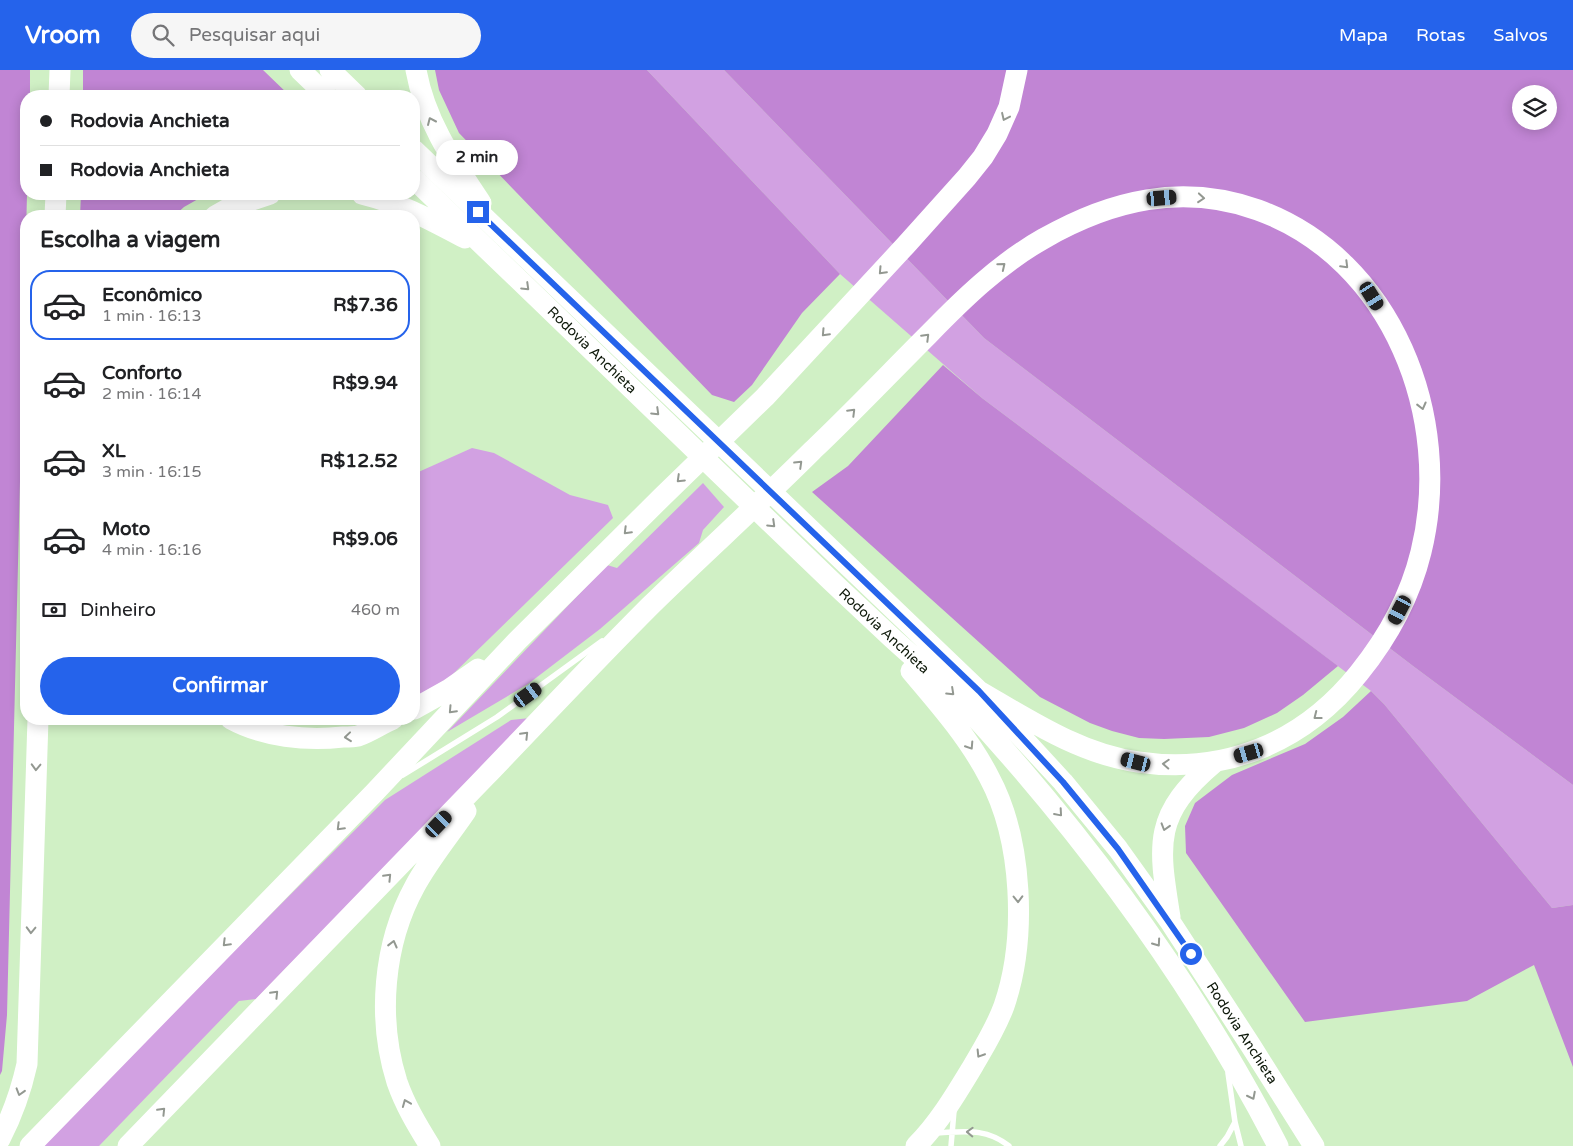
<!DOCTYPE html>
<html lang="pt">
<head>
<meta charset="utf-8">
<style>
	body { margin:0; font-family:"Varela Round",sans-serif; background:#f6f6f6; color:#202124; height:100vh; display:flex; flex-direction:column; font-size:19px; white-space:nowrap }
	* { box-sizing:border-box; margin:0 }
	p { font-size:16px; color:#757577 }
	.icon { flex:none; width:28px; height:28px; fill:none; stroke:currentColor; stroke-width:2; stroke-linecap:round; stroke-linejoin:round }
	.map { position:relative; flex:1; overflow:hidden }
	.side { position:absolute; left:20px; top:140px; width:400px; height:515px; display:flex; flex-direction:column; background:#fff; border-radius:20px; box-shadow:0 2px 12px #0003 }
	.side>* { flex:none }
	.guide { position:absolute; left:20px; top:20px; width:400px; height:110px; border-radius:20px; box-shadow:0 2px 12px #0003; display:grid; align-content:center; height:110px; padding:0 20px; background:#fff }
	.controls { position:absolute; left:1512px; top:15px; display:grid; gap:10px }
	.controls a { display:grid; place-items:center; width:45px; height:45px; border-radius:50%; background:#fff; box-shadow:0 2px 12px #0003; font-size:25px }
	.end { position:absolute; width:22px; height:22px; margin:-11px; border:6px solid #2563eb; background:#fff; box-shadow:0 0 0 2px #fff }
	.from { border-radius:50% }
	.bubble { position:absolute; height:35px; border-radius:18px; background:#fff; box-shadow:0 2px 12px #0003; font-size:16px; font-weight:800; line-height:35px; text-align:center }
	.car { position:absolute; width:15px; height:30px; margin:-15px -8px; border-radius:6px; box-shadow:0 0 4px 1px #0007; background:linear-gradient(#222 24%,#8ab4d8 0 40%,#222 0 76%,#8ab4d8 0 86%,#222 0) }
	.guide b { display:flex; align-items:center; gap:18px; height:48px; font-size:19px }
	.guide b+b { border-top:1px solid #e0e0e0 }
	.guide i { width:12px; height:12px; background:#202124 }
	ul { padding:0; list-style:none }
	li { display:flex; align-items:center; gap:15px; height:70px; margin:0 10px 8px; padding:0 10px; border:2px solid transparent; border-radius:20px }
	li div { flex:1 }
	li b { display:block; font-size:19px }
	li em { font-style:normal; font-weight:800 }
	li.on { border-color:#2563eb }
	li>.icon { width:45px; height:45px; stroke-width:1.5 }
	h2 { padding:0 20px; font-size:22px; line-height:60px }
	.pay { display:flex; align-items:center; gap:12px; height:55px; padding:0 20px; font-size:19px }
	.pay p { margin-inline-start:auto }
	.button { display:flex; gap:10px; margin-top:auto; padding:10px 20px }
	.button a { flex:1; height:58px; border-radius:30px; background:#2563eb; color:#fff; font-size:20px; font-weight:800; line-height:58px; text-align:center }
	header { display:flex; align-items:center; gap:30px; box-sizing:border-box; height:70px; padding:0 25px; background:#2563eb; color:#fff }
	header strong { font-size:24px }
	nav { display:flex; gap:28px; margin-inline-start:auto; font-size:18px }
	.search { width:350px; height:45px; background:#f6f6f6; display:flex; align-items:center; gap:12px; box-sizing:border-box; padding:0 18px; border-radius:28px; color:#757577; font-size:19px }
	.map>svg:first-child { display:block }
	.green { fill:#d2a1e2 }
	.forest { fill:#c185d4; fill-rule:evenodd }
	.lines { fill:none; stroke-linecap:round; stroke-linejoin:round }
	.service { stroke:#fff; stroke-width:5.5 }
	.motorway { stroke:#fff; stroke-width:21 }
	.oneway { stroke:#939891 }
	.route { stroke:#2563eb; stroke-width:6 }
	.labels { text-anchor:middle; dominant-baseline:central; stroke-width:4; stroke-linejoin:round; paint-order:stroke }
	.street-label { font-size:14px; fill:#0e190a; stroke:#fff }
</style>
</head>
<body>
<header>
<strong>Vroom</strong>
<div class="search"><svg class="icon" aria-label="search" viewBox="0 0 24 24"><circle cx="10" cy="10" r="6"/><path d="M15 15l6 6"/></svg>Pesquisar aqui</div>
<nav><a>Mapa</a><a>Rotas</a><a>Salvos</a></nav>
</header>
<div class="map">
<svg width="1573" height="1076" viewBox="0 0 1573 1076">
	<rect width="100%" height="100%" fill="#d0f0c5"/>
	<path class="green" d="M647,0H724L984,268L1413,596L1573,715V835L1552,838L1384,634L1371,621L982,328L840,204Z
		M472,378L494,383L570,425L608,435L613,448L450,607L414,628V404Z
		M703,413L724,437L703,460L699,473L600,559L528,614L447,662L607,495L617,498Z
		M530,648L256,929L239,931L99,1076H39L385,730L511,650Z"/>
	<path class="forest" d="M0,0H30V26H26L27,124L7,945L2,1001L0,1005Z
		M83,0H263L290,26H83Z
		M435,0H647L840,204L802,243L752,315L734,332L712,325L459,63L439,20Z
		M724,0H1573V715L1413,596L984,268ZM1521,24H1549V51H1521Z
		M81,124H207L184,137L174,146H80Z
		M943,295L982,328L1338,596L1303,625L1277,643L1244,658L1209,667L1164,669L1139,668L1112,661L1090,653L1040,627L812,422L848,396Z
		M1371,621L1384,634L1552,838L1573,835V997L1534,895L1467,931L1305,952L1186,783L1185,756L1195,733L1232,705L1305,674L1343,647Z"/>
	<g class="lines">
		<path class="service" d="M403,705L497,647L602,571
			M1228,1003L1235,1052L1241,1076
			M935,1063C963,1062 985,1057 1009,1076
			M951,1076L954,1041
			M1220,1076L1227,1067L1235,1052"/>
		<path class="motorway" d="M300,0L327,26
			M330,0L357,26
			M416,0C425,51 453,91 481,133
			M59,26L60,0
			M414,80L979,621L1063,712L1118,779L1171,853L1251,976L1314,1076
			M414,109C534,224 653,339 773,455C812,493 851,530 891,567C917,591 945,613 968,639C1091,773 1195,915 1278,1076
			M362,124C402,134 429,149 465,168
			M55,146L56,124
			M215,146L229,138L270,124
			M911,601C939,634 969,668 989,707C1023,770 1027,869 1004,936C996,958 984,977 973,996C956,1024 939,1053 916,1076
			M414,639L448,620L478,599
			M231,649C264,667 306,671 343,667C348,667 354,667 358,666C370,662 381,654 393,649
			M1170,847C1158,773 1153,744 1215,692
			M0,1069C13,1044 21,1021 27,994L38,649
			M30,1076L374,723L517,571L662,427L765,327L906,175L967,107L983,87L997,64L1009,37L1017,0
			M128,1076C247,953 366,830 485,707C540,650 594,592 650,536C704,483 760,433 813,380C852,343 890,303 928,265C963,229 999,194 1043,169C1111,130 1182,113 1258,140C1393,189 1454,348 1421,482C1410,527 1388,567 1359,603C1304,672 1226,705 1138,692C1080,684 1029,650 979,621
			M430,1076C417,1055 405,1035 397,1012C377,949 383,874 415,816C429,790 449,766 466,741"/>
	</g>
	<defs><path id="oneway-chevron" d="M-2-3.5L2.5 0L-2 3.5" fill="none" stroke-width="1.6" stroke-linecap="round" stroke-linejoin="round" transform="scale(1.25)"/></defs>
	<g class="oneway">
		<use href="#oneway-chevron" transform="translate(1005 47) rotate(115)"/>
		<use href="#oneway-chevron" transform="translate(431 51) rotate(-114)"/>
		<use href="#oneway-chevron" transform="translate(1201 128) rotate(5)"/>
		<use href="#oneway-chevron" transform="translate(1345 195) rotate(45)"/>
		<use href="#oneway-chevron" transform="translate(1002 196) rotate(-39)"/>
		<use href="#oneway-chevron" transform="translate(882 201) rotate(133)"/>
		<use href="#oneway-chevron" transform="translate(526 217) rotate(44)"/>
		<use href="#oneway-chevron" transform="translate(825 263) rotate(133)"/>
		<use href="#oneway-chevron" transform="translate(926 267) rotate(-45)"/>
		<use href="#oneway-chevron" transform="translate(1422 336) rotate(76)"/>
		<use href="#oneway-chevron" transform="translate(656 342) rotate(44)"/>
		<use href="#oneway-chevron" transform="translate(852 342) rotate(-45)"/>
		<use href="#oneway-chevron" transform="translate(799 394) rotate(-44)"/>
		<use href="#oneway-chevron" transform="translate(680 409) rotate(136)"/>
		<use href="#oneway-chevron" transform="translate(772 454) rotate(44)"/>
		<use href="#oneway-chevron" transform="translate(627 461) rotate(135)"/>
		<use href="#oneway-chevron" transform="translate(951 622) rotate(43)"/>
		<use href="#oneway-chevron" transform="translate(452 640) rotate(133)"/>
		<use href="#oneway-chevron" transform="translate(1317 646) rotate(142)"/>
		<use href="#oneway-chevron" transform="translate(525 665) rotate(-46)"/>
		<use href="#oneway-chevron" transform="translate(348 667) rotate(174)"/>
		<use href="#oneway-chevron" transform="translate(970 676) rotate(57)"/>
		<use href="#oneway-chevron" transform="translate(1166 694) rotate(-177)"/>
		<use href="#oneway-chevron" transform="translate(36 697) rotate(92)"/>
		<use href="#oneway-chevron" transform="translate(1059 743) rotate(49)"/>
		<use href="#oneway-chevron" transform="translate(340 757) rotate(135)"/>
		<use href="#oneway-chevron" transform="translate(1165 757) rotate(107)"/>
		<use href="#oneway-chevron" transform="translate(388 807) rotate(-46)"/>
		<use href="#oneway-chevron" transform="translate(1018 829) rotate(89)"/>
		<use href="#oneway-chevron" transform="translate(31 860) rotate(92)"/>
		<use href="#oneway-chevron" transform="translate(226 873) rotate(135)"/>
		<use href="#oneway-chevron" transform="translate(1157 873) rotate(55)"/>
		<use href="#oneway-chevron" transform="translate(393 874) rotate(-76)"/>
		<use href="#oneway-chevron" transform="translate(275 924) rotate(-46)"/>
		<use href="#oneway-chevron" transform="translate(980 984) rotate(122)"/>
		<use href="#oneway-chevron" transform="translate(20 1022) rotate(107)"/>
		<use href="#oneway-chevron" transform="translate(1252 1026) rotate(63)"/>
		<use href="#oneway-chevron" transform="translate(406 1033) rotate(-112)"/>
		<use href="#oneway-chevron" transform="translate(162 1041) rotate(-46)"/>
		<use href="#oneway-chevron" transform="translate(970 1062) rotate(-178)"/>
	</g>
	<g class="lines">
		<path class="route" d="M478,142L979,621L1063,712L1118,779L1191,884"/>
	</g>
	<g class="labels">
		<g class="street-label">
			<text transform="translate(592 280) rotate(44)">Rodovia Anchieta</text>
			<text transform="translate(884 561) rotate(43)">Rodovia Anchieta</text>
			<text transform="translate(1242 963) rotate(57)">Rodovia Anchieta</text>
		</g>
	</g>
</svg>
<div class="controls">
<a><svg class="icon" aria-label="layers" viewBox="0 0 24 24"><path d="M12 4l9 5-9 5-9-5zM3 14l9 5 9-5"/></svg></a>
</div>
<i class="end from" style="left:1191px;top:884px"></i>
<i class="end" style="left:478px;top:142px"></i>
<div class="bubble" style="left:436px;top:70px;width:82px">2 min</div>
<i class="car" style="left:1162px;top:128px;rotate:85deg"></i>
<i class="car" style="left:1372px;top:226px;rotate:148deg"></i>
<i class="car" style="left:1400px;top:540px;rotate:208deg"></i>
<i class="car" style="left:528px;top:625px;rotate:54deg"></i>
<i class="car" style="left:1249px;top:683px;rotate:254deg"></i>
<i class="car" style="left:1136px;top:692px;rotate:284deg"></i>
<i class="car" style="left:439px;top:754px;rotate:44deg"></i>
<div class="guide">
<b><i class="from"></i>Rodovia Anchieta</b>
<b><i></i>Rodovia Anchieta</b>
</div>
<section class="side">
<h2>Escolha a viagem</h2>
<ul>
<li class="on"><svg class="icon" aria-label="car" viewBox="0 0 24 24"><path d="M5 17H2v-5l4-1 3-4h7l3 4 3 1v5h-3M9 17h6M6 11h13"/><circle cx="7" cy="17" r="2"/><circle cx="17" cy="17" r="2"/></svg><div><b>Econômico</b><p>1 min · 16:13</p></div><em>R$7.36</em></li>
<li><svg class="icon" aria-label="car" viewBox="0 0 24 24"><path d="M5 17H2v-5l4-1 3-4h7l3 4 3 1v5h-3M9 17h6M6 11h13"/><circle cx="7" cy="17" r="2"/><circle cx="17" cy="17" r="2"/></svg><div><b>Conforto</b><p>2 min · 16:14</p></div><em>R$9.94</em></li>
<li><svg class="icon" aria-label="car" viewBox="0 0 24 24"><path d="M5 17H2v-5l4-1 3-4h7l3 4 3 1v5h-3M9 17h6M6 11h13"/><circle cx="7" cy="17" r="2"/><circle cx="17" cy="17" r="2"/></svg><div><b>XL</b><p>3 min · 16:15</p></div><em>R$12.52</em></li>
<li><svg class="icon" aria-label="car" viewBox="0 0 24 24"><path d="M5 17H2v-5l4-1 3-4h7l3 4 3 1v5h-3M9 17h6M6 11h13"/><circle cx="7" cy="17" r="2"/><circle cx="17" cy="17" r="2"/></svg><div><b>Moto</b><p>4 min · 16:16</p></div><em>R$9.06</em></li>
</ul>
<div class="pay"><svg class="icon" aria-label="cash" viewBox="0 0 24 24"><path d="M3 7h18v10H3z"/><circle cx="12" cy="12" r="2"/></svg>Dinheiro<p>460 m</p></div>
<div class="button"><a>Confirmar</a></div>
</section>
</div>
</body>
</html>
